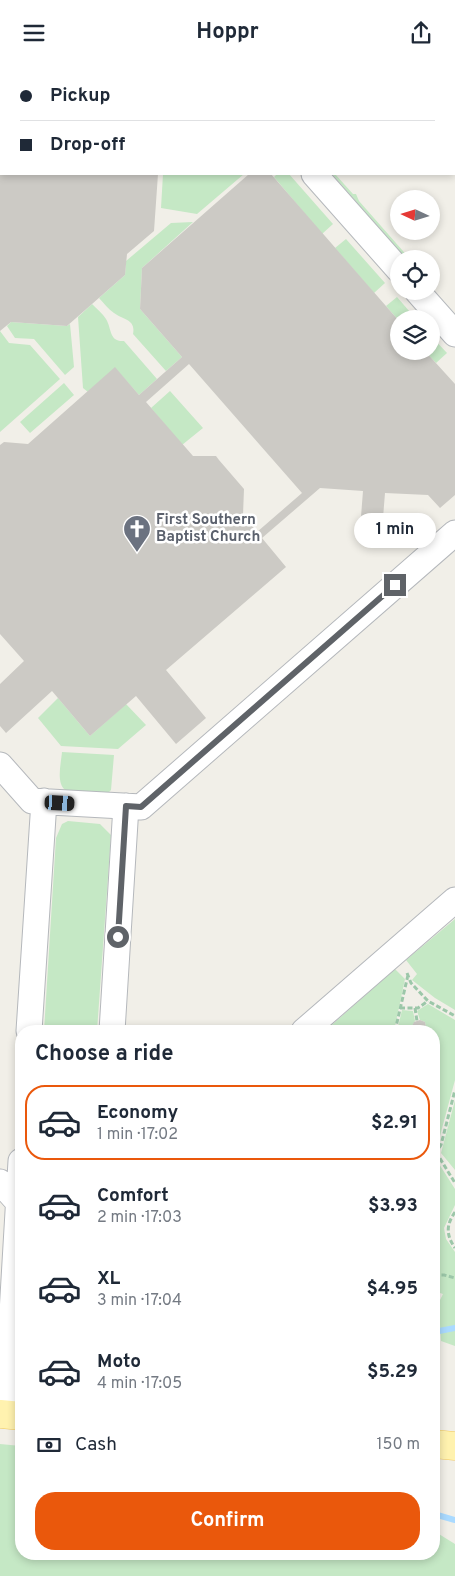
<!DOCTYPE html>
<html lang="en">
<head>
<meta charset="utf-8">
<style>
	body { margin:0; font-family:Overpass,sans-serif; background:#f2f2f3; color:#1f2937; height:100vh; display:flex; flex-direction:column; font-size:19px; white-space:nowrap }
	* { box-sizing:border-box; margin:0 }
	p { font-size:16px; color:#747a83 }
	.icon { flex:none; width:28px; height:28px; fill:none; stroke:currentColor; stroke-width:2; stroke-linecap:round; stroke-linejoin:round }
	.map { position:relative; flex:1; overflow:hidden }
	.side { position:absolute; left:15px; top:960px; width:425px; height:535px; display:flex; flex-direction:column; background:#fff; border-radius:20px; box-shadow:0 2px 8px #0003 }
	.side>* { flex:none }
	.guide { position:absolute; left:0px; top:0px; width:455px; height:110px; box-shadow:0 2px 8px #0003; display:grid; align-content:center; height:110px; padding:0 20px; background:#fff }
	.needle { width:32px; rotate:274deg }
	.tools { position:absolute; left:390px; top:125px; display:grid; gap:10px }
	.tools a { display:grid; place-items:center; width:50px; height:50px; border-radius:50%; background:#fff; box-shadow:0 2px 8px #0003; font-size:25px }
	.end { position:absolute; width:22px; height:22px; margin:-11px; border:6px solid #5f6368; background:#fff; box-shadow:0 0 0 2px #fff }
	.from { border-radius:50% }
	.bubble { position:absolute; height:35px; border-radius:18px; background:#fff; box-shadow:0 2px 8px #0003; font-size:16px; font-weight:700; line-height:35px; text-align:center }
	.car { position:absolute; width:15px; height:30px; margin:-15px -8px; border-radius:6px; box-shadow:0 0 4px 1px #0007; background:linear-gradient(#222 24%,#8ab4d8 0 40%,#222 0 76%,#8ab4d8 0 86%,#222 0) }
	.guide b { display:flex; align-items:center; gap:18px; height:48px; font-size:19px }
	.guide b+b { border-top:1px solid #e0e1e3 }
	.guide i { width:12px; height:12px; background:#1f2937 }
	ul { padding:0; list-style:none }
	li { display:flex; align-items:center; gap:15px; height:75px; margin:0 10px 8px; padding:0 10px; border:2px solid transparent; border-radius:20px }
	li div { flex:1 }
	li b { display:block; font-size:19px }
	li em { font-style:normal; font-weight:700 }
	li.selected { border-color:#ea580c }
	li>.icon { width:45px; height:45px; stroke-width:1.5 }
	h2 { padding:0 20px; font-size:22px; line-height:60px }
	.pay { display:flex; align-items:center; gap:12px; height:55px; padding:0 20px; font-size:19px }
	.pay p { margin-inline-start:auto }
	.cta { display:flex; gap:10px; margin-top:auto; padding:10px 20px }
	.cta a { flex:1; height:58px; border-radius:20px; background:#ea580c; color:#fff; font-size:20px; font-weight:700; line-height:58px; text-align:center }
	header { display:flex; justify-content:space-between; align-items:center; height:65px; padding:0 20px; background:#fff; font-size:22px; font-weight:700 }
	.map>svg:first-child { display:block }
	.green { fill:#c5e8c5 }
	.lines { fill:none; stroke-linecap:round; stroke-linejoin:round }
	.stream { stroke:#aadaff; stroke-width:6 }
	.building { fill:#cccac5; fill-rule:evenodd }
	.minor-casing { stroke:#b5b8bc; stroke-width:27 }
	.major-casing { stroke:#f2c960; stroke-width:29 }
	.path { stroke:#9cc7a9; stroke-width:3; stroke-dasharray:5 2.5; stroke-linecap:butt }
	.minor { stroke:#fff; stroke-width:25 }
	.major { stroke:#fff2af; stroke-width:28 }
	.route { stroke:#5f6368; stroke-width:6 }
	.labels { text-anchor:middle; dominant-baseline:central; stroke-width:5; stroke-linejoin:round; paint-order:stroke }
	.worship-label { font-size:15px; font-weight:bold; fill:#5b616d; stroke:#fff; text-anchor:start }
</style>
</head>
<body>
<header><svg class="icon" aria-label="menu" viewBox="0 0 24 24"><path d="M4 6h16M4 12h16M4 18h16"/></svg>Hoppr<svg class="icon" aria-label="share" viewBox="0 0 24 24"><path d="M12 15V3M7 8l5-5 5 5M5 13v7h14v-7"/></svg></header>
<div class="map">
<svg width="455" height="1511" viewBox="0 0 455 1511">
	<rect width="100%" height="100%" fill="#f1efe8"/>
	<path class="green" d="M13,0H257V1H13Z
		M163,109H244L197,149L161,143Z
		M277,109H289L333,159L322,169L274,112Z
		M332,109H335L353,129H356L359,136L410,194H406Z
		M193,157L142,203L140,244L182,292L166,306L133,269C136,254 123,255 114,248C108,244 104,238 99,233L125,210L126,196L171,158Z
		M346,174L385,218L374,228L335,183Z
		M397,232L416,254H399V256L386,241Z
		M92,239C97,244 103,249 106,254C112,264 109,277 124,276L157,314L139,330L115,303L88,327L83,323L78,252Z
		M11,257L67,261L70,259L74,302L65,310L34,274L15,273L7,261Z
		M0,266L9,278L30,280L60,314L0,367Z
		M431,271L447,288L436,298L425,286H431Z
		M64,318L74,330L30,368L20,357Z
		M170,326L203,363L182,380L151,343Z
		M58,633L90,671L126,639L146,660L118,684L61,681L38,653Z
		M62,687L114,690L111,725L108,728L65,725C56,717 61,699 62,687Z
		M68,756L100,759L111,770L97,966H44L56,773L62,759Z
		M455,854V945L435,933L412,915L417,909L406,895Z
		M395,904L405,914L394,966H325Z
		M428,939L455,955V1015L437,1082L434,1085V966H424L426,963L425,957L420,955L417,946Z
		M402,945L413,946L415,956L412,961L413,966H397Z
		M455,1035V1105L441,1088Z
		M434,1091L455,1124V1140L444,1163L446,1174L455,1187V1281L441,1276L440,1260L434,1261V1236L438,1239L443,1229L434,1226Z
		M0,1379L21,1381V1489H434V1466L455,1479V1511H0Z"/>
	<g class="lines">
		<path class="stream" d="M434,1267L455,1263
			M434,1449L455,1455"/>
	</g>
	<path class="building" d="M0,109H158L154,166L127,189L125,210L67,261L11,257L0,266Z
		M249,109H271L399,256V286H425L455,319V430L440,443L428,430L385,428L381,478L359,477L363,426L320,423L262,473L286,502L166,605L206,653L176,679L136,631L90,671L52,626L6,668L0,661V619L24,596L0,569V380L4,377L28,379L115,302L139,330L182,292L140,244L142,203ZM189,299L302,428L257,467L243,450L244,424L219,395L216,391H193L146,337Z
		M420,955L425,957L426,964L424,966H413L412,961L414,957Z"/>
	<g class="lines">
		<defs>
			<path id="minor" d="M271,1V0
				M454,14L455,16
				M0,40H1
				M314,109L399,205
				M417,226L455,269
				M0,700L32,736L141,742L455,468
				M29,966L44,736
				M112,966L126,741
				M304,966L455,835
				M0,1117L19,1138
				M6,1350L21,1096"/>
			<path id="major" d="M0,1349L21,1351
				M434,1379L455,1381"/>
		</defs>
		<use href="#minor" class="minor-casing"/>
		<use href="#major" class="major-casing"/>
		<path class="path" d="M407,908L411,918L428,936L455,951
			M400,943H418L428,936
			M415,943L417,956
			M395,966L408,910
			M436,1087L455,1118
			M434,1088L437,1086L441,1080L455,1025
			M455,1147C446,1160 446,1170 455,1183
			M434,1210H444L455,1213"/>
		<use href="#minor" class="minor"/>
		<use href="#major" class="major"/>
	</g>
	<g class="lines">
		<path class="route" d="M118,872L126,741L141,742L395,520"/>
	</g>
	<defs>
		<symbol id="church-pin" viewBox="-11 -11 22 30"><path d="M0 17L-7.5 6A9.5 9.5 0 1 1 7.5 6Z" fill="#6b7280" stroke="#fff"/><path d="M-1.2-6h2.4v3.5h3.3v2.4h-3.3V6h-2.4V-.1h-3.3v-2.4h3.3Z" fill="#fff"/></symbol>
	</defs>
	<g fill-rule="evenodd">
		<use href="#church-pin" x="121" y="448" width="32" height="43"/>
	</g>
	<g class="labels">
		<g class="worship-label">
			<text x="156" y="455">First Southern<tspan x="156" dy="17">Baptist Church</tspan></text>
		</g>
	</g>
</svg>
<div class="tools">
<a><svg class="needle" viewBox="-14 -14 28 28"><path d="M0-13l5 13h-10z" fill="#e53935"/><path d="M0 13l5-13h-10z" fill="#747a83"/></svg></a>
<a><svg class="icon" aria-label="locate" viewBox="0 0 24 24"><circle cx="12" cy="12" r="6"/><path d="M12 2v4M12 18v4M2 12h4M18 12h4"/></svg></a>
<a><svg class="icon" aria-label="layers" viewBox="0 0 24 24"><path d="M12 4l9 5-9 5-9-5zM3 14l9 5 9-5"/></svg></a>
</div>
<i class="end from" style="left:118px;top:872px"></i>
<i class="end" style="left:395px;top:520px"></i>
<div class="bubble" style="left:354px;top:448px;width:82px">1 min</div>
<i class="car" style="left:60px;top:738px;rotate:93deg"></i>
<div class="guide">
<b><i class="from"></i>Pickup</b>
<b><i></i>Drop-off</b>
</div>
<section class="side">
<h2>Choose a ride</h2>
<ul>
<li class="selected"><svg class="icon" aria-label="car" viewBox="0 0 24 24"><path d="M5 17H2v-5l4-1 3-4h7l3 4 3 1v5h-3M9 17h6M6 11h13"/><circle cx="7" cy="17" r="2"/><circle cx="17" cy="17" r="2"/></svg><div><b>Economy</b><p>1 min · 17:02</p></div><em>$2.91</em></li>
<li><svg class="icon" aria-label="car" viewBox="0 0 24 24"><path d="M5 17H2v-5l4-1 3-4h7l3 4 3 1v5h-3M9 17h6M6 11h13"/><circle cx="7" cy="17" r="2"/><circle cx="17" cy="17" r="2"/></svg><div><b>Comfort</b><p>2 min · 17:03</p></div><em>$3.93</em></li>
<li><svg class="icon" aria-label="car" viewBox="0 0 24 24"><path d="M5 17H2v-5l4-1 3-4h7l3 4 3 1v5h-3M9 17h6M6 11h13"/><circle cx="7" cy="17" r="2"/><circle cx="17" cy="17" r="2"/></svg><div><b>XL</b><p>3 min · 17:04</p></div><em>$4.95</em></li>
<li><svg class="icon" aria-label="car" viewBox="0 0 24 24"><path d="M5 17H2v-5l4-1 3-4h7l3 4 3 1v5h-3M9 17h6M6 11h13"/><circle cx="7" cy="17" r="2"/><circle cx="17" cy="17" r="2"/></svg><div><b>Moto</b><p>4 min · 17:05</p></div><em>$5.29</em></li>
</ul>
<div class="pay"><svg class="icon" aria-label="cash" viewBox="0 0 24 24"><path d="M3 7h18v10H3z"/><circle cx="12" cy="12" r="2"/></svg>Cash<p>150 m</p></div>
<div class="cta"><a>Confirm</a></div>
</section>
</div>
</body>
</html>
